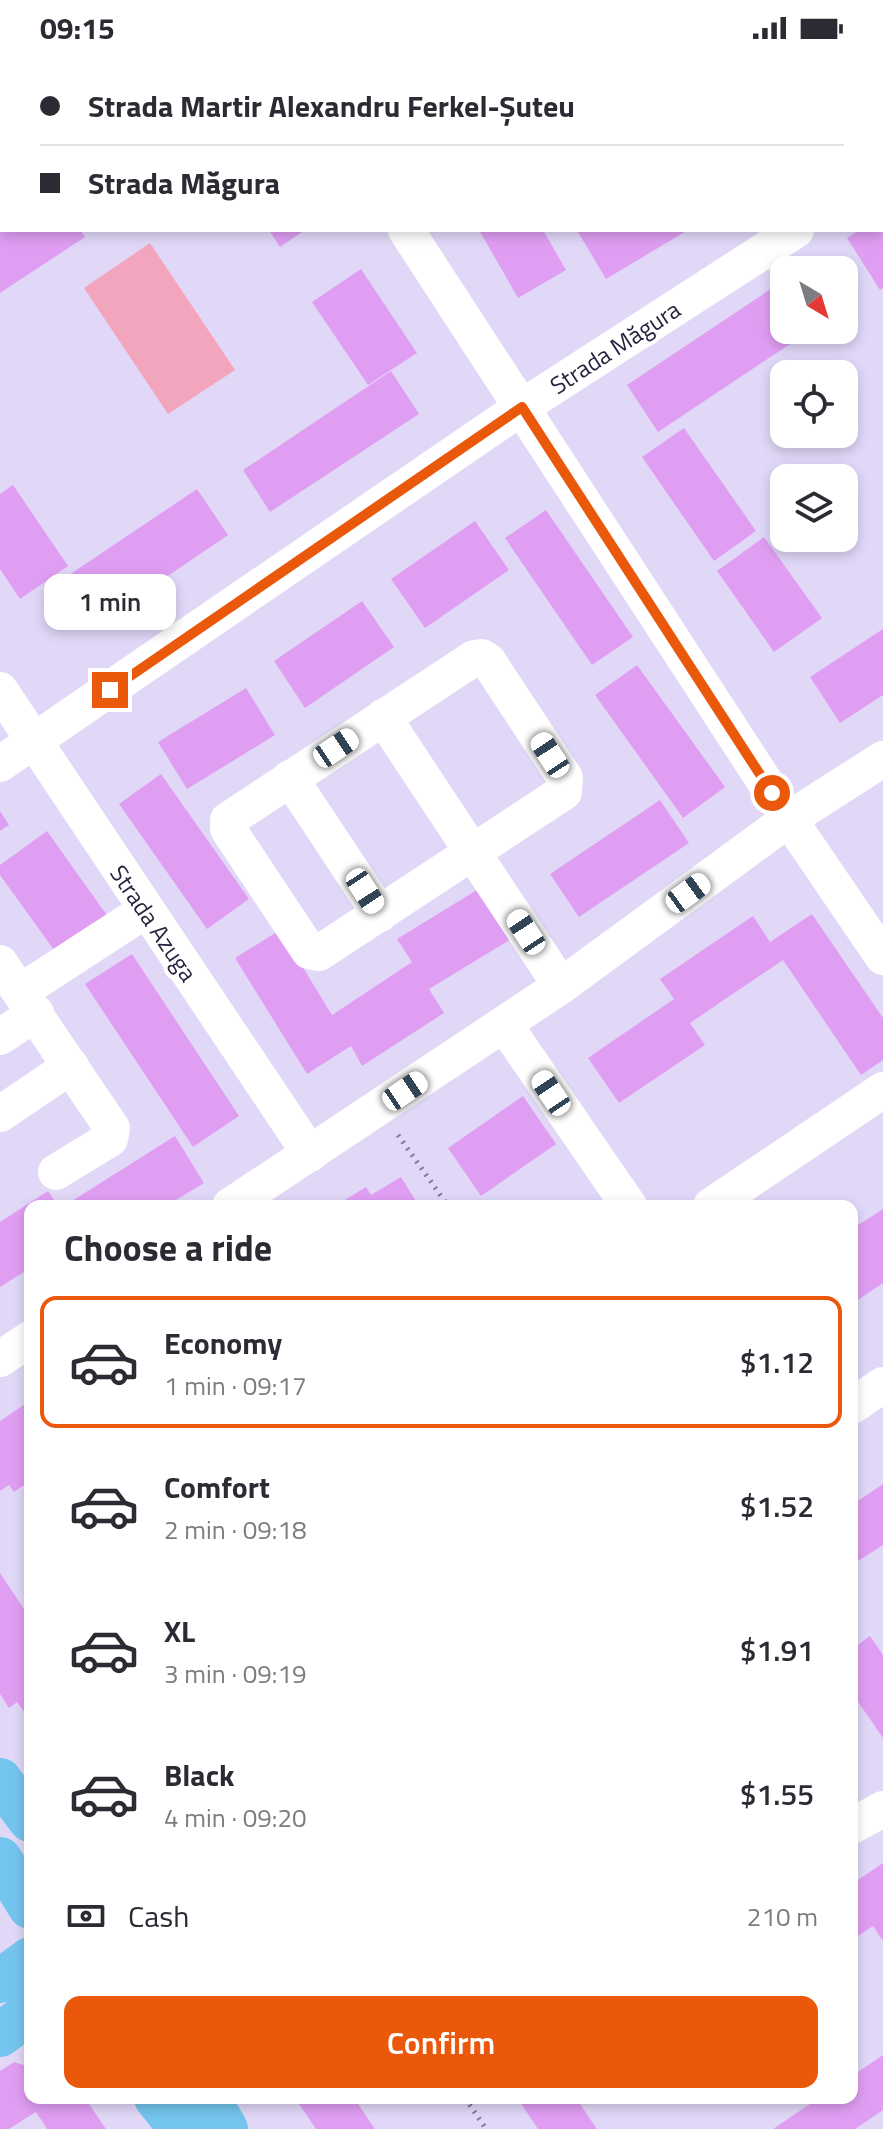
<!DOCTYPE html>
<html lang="en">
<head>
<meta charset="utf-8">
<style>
	body { margin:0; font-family:"Titillium Web",sans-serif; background:#f2f2f3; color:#2b2b33; height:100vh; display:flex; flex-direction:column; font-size:30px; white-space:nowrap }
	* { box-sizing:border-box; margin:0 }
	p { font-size:26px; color:#7c7c81 }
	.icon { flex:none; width:44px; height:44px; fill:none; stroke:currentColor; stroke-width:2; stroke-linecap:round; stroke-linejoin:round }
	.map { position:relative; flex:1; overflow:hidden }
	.side { position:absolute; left:24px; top:1144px; width:834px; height:904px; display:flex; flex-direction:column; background:#fff; border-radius:16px; box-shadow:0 4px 12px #0003 }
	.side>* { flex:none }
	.guide { position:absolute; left:0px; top:0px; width:884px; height:176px; box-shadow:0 4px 12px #0003; display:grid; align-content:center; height:176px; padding:0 40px; background:#fff }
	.needle { width:52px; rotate:142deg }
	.tools { position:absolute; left:770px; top:200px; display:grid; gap:16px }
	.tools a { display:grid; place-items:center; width:88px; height:88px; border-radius:16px; background:#fff; box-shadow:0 4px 12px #0003; font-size:40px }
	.end { position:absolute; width:36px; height:36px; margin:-18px; border:10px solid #ea580c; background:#fff; box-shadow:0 0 0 4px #fff }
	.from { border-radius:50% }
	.bubble { position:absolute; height:56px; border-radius:16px; background:#fff; box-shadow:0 4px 12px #0003; font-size:26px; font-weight:600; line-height:56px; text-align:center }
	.car { position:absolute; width:24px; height:48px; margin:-24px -12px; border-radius:10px; box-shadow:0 0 6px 2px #0007; background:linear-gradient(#fff 24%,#345 0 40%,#fff 0 76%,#345 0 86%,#fff 0) }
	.guide b { display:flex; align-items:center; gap:28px; height:76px; font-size:30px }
	.guide b+b { border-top:2px solid #e1e1e2 }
	.guide i { width:20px; height:20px; background:#2b2b33 }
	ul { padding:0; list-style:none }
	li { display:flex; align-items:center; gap:24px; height:132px; margin:0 16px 12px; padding:0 24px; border:4px solid transparent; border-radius:16px }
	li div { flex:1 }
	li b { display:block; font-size:30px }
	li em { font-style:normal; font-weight:600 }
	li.selected { border-color:#ea580c }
	li>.icon { width:72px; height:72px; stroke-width:1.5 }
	h2 { padding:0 40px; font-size:36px; line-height:96px }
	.pay { display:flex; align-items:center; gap:20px; height:88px; padding:0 40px; font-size:30px }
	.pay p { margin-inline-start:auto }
	.action { display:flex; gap:16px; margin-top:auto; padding:16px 40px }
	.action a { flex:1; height:92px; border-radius:16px; background:#ea580c; color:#fff; font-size:32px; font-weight:600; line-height:92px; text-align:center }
	.status { display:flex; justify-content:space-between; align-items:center; height:56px; padding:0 40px; background:#fff; direction:ltr }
	.status svg { height:22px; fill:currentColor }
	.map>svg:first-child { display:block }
	.green { fill:#f4a5be }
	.building { fill:#e09ef3 }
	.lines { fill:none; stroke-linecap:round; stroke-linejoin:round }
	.path { stroke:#847b99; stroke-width:5; stroke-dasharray:2 6; stroke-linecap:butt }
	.minor { stroke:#fff; stroke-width:36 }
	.major { stroke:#74c5ee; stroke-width:44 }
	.route { stroke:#ea580c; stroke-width:10 }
	.labels { text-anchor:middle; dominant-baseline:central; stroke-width:8; stroke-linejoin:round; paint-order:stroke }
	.street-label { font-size:24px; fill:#2c223f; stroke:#fff }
</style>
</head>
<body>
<div class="status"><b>09:15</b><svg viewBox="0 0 49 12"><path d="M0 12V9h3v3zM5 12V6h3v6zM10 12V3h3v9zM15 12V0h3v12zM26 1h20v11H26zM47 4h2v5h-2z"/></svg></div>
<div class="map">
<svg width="883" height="2073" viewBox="0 0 883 2073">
	<rect width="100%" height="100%" fill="#e1d8f8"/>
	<path class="green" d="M150,187L235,314L168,358L84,232Z"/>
	<path class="building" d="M0,174H80L85,181L0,237Z
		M269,174H305L280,191Z
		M479,174H543L566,214L518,242Z
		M582,174H688L606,223L578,176Z
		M859,174H883V232L880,234L847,182Z
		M361,213L417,297L368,329L312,246Z
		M784,224V274H811L658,376L627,329Z
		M391,315L419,358L270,456L243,414Z
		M684,372L756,475L714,505L642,401Z
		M13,429L68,510L20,543L0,513V438Z
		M197,433L228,479L97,568L66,521Z
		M546,454L633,581L592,609L505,482Z
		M475,465L509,514L425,572L391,523Z
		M764,481L822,562L774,596L717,515Z
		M362,545L394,591L305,652L274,605Z
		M883,573V639L840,667L810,621Z
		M637,609L725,731L683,762L595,639Z
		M246,632L275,679L187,733L158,686Z
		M161,718L249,843L207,873L119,748Z
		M660,744L689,787L579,861L550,818Z
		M0,755L9,769L0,775Z
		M47,775L111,865L59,901L0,819V809Z
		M490,826L521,877L429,933L444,957L362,1010L351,990L307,1018L235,902L280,874L332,959L412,906L397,883Z
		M812,858L883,962V1004L861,1019L783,904L690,967L705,989L619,1047L588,1002L674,943L660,923L753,860L770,886Z
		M132,898L239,1060L193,1091L85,928Z
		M523,1040L556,1088L481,1140L448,1092Z
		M175,1080L204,1127L166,1150H64Z
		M401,1121L419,1150H335L366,1131L371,1139Z
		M48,1135L58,1150H30V1212L0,1231V1166Z
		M883,1153V1227L852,1248V1173Z
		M28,1346L30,1350V1425L14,1436L9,1429L0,1435V1365Z
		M883,1428V1489L852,1509V1449Z
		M0,1517L30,1562V1664L17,1646L9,1652L0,1638Z
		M870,1580L883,1599V1682L852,1637V1593Z
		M883,1807V1885L873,1870L852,1884V1828Z
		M883,1999V2054L855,2073H773L819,2042H852V2020Z
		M14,2006L30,2011V2042H85L106,2073H47L36,2056L9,2073H0V2015Z
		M295,2042H354L375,2073H316Z
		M527,2042H576L597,2073H538L520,2046Z"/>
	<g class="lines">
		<path class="path" d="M398,1079L448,1150
			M465,2042L486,2073"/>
		<path class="minor" d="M293,0L294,2
			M181,2L184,0
			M882,119L883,118
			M0,122L2,121
			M406,174L789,763L883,901
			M482,601L488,605L565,722L564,736L319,897L309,895L228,773V764L474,602Z
			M0,634L310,1098
			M383,661L561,930
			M0,708L522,351L796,174
			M290,722L380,858
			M0,907L112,1072L110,1083L56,1116
			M20,936L146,854
			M504,968L629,1150
			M0,981L36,957
			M0,1058L71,1010
			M230,1150L561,930L789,763L883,703
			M711,1150L883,1034
			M0,1303L30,1283
			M852,1350L883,1329
			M852,1770L883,1753"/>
		<path class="major" d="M0,1724L30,1764
			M0,1803L30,1851
			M0,1925L30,1903
			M0,1979L30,1956
			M156,2042L181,2073
			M208,2042L226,2073"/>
	</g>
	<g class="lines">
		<path class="route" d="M110,634L522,351L772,737"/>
	</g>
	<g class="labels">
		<g class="street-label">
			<text transform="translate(615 291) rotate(-33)">Strada Măgura</text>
			<text transform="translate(154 867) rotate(56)">Strada Azuga</text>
		</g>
	</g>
</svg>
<div class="tools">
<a><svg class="needle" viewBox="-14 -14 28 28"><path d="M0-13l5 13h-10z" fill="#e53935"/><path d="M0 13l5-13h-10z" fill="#7c7c81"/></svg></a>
<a><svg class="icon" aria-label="locate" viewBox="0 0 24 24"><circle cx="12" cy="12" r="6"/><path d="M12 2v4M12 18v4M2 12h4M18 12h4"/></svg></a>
<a><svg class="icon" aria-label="layers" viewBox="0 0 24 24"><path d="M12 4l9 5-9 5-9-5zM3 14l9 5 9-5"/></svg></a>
</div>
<i class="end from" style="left:772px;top:737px"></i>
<i class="end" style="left:110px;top:634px"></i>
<div class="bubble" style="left:44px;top:518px;width:132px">1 min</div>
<i class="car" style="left:336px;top:692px;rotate:56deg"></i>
<i class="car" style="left:550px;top:699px;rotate:327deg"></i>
<i class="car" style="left:365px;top:835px;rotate:147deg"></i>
<i class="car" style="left:688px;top:837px;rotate:54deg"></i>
<i class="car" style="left:526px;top:876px;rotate:327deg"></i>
<i class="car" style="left:405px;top:1035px;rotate:56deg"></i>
<i class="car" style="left:551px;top:1037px;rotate:326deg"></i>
<div class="guide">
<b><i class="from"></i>Strada Martir Alexandru Ferkel-Șuteu</b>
<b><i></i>Strada Măgura</b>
</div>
<section class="side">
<h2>Choose a ride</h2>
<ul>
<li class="selected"><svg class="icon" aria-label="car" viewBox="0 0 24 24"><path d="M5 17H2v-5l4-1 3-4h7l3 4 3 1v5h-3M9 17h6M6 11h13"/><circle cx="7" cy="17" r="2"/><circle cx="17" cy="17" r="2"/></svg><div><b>Economy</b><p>1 min · 09:17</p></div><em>$1.12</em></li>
<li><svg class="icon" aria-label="car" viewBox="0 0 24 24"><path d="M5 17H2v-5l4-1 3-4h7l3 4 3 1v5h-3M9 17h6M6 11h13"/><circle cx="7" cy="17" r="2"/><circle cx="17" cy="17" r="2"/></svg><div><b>Comfort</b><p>2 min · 09:18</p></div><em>$1.52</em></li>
<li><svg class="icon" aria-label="car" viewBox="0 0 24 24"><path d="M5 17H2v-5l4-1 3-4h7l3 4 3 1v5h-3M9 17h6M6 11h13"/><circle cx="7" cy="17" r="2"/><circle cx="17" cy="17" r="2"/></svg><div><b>XL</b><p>3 min · 09:19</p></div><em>$1.91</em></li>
<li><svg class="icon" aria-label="car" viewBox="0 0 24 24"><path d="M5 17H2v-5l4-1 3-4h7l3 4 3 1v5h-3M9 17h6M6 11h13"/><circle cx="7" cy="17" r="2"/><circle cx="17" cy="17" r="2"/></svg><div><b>Black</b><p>4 min · 09:20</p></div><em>$1.55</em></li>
</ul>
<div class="pay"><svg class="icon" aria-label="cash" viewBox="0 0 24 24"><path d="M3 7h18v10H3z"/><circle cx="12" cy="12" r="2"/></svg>Cash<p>210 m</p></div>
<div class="action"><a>Confirm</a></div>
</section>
</div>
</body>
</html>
